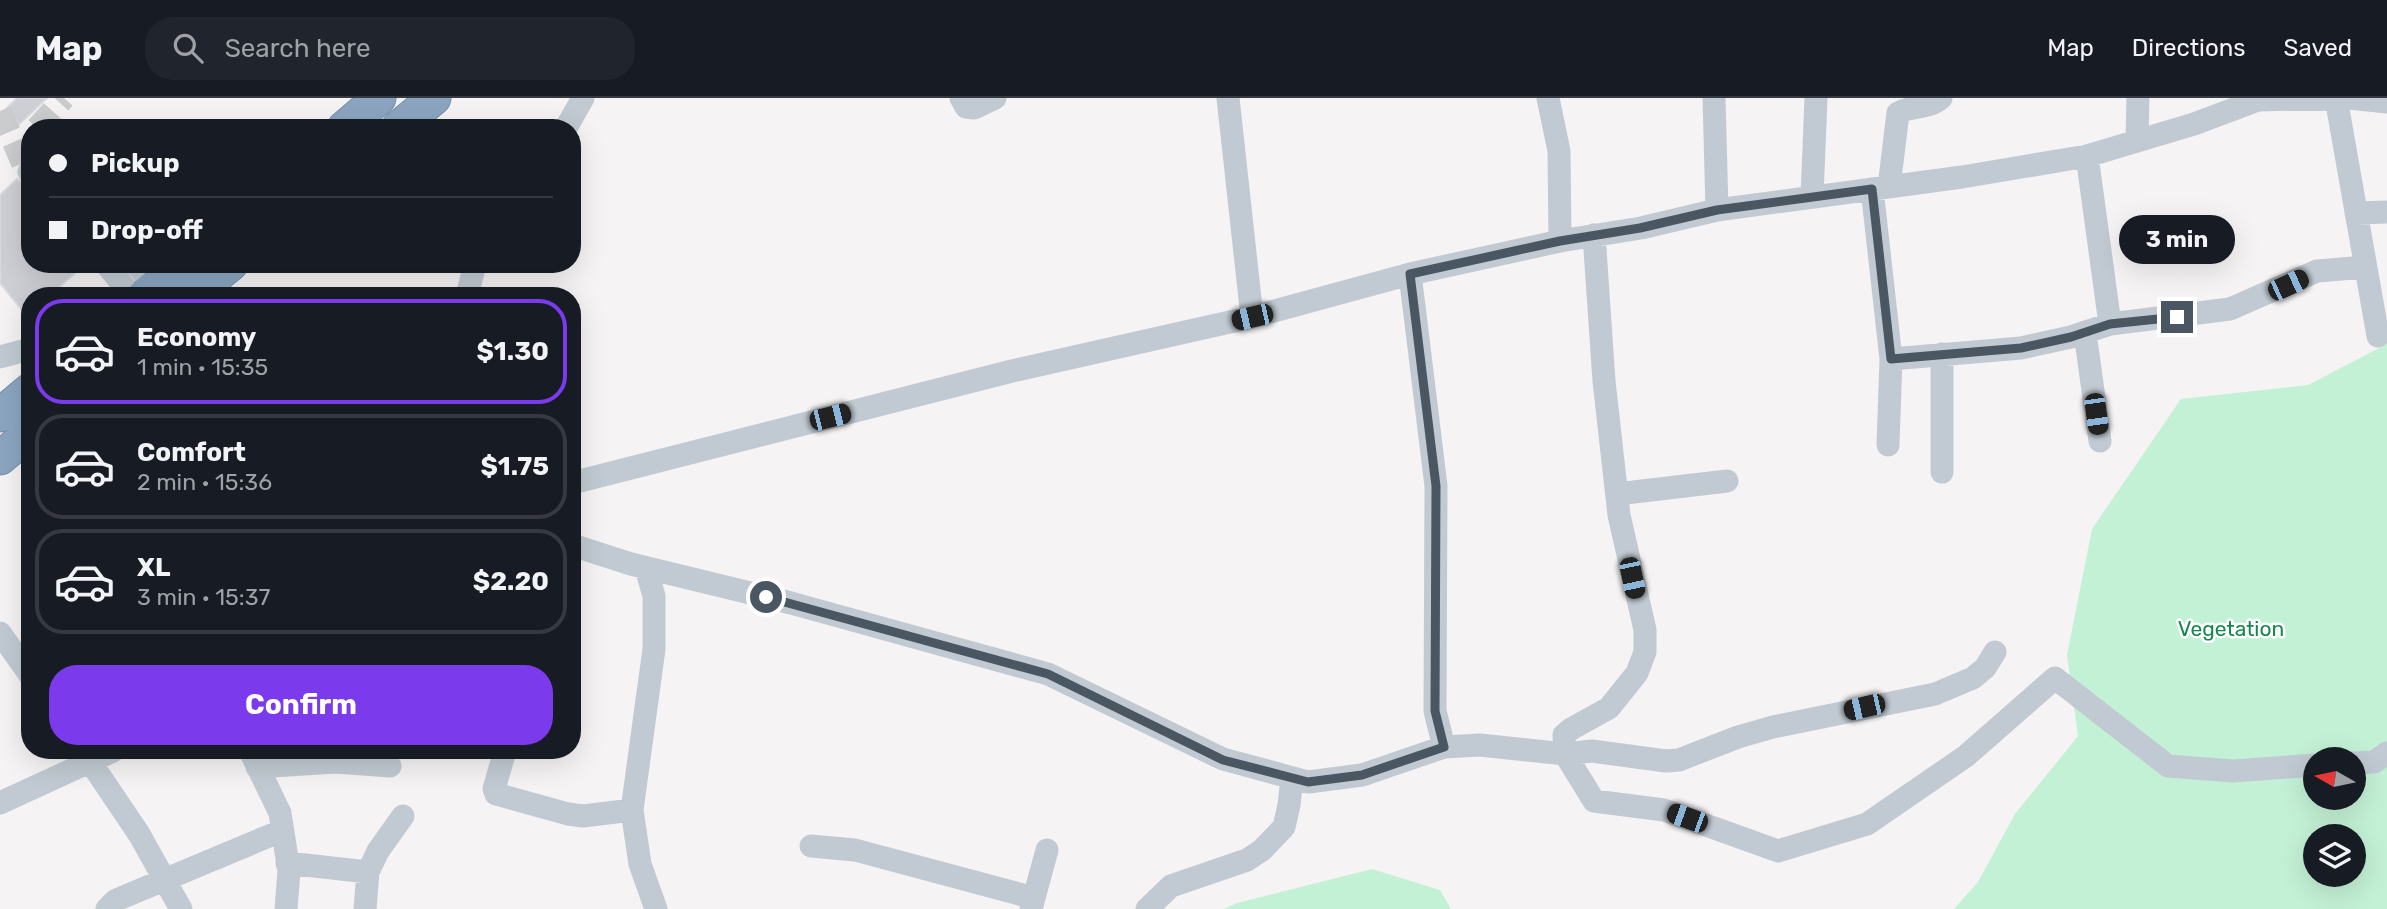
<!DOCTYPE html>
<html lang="en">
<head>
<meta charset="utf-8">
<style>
	body { margin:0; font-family:Rubik,sans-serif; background:#20242c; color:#f1f3f6; height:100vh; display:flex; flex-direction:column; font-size:26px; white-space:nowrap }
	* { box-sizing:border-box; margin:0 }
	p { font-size:23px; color:#9ea1a6 }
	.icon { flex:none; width:38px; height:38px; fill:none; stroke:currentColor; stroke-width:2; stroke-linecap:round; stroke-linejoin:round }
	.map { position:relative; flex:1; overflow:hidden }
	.sheet { position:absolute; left:21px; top:189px; width:560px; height:472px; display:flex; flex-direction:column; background:#171b24; border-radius:28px; box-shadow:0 7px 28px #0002 }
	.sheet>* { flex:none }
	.hud { position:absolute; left:21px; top:21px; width:560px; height:154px; border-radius:28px; box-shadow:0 7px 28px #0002; display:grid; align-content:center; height:154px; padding:0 28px; background:#171b24 }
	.needle { width:46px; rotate:279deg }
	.controls { position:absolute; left:2303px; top:649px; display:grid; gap:14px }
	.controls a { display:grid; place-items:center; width:63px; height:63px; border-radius:50%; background:#171b24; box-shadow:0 7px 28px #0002; font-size:35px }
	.end { position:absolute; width:32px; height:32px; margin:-16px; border:9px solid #4a5661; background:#fff; box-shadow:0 0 0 4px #fff }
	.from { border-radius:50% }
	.bubble { position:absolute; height:49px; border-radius:24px; background:#171b24; box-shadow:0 7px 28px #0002; font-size:23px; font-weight:700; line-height:49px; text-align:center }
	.car { position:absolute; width:21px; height:42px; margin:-21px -10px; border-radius:9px; box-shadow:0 0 5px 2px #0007; background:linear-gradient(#222 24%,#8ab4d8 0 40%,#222 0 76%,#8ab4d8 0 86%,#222 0) }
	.hud b { display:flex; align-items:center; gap:24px; height:66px; font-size:26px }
	.hud b+b { border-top:2px solid #363941 }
	.hud i { width:18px; height:18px; background:#f1f3f6 }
	ul { padding:12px 0 0; list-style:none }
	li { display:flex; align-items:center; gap:21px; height:105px; margin:0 14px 10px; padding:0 14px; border:4px solid #363941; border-radius:28px }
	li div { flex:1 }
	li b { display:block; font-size:26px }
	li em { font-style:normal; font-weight:700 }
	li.on { border-color:#7c3aed }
	li>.icon { width:63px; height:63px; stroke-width:1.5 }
	.cta { display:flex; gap:14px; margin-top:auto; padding:14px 28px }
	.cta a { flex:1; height:80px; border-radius:28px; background:#7c3aed; color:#fff; font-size:28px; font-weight:700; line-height:80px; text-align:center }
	header { display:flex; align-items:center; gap:42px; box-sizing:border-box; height:98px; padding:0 35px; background:#171b24; border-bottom:2px solid #363941 }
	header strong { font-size:33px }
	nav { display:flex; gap:38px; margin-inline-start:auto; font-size:24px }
	.search { width:490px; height:63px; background:#20242c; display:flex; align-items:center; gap:18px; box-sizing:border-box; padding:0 24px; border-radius:28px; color:#9ea1a6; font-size:26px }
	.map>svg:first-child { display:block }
	.green { fill:#c3f1d5; fill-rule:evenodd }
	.building { fill:#cdcfd5; stroke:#d7d9de; stroke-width:2 }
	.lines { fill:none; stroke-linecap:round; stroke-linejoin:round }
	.minor-tunnel { stroke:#caccce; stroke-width:23; stroke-dasharray:23 11; stroke-linecap:butt }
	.highway-casing { stroke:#7690ad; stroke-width:35 }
	.minor { stroke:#c1cad2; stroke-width:23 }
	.highway { stroke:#8ba5c1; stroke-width:33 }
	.route { stroke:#4a5661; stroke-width:9 }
	.labels { text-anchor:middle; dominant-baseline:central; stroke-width:5; stroke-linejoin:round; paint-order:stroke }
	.park-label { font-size:21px; fill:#17864f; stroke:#fff }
</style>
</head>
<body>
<header>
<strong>Map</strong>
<div class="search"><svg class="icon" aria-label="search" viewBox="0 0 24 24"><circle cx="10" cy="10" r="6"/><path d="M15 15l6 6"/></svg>Search here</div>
<nav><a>Map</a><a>Directions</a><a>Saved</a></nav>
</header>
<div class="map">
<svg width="2387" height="811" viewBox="0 0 2387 811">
	<rect width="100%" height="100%" fill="#f5f3f3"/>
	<path class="green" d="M2387,246V811H1954L1978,784L2015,716L2078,638L2067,557L2092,431L2181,301L2308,287ZM2315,662H2354V700H2315ZM2315,738H2354V777H2315Z
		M1372,771L1440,792L1451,811H1224L1237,805Z"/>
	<path class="building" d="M17,0H47L19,26L6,11Z
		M17,81L30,90V166H85L49,198H30V222L0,185V97Z"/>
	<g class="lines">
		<path class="minor-tunnel" d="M0,13L23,66L29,74
			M37,30L64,0"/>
		<defs>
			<path id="highway" d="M344,30L379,0
				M398,30L434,0
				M144,198L181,166
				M192,198L231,166
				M0,317L30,292
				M0,360L30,335"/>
		</defs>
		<use href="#highway" class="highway-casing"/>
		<path class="minor" d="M961,0L966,9L974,10L995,0
			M1228,0L1252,219
			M1548,0L1559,53L1560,143L1641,130L1717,112L1962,79L2087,58L2194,26L2258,2L2349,0L2387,4
			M1714,0L1717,112
			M2336,0L2378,238
			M566,30L583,0
			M2137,43L2138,0
			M2087,58L2110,226
			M29,74L30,75
			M1889,89L1898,15C1911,7 1929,11 1941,0
			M1872,91L1891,261L1888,347
			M1812,99L1816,0
			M2356,115L2387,114
			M1594,137L1604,283L1619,417L1645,532V554L1637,575L1609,610L1571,631L1564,637L1565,656L1594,703L1664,712L1778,753L1867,726L1966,658L2055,580L2168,668L2233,673L2315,667
			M106,166L132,198
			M136,166L155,188
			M1410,176L1436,388L1435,613L1444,649
			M467,198L475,166
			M2085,235L2100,343
			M1942,256V374
			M0,259L30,251
			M1891,261L2021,250L2071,239L2110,226L2230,211L2317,173L2365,169
			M572,385L1012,273L1252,219L1410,176L1560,143
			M1617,396L1727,383
			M572,447L631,466L791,505L1048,576L1223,661L1308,684L1362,677L1444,649L1480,647L1565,656L1592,653L1666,663L1679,662L1738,639L1773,629L1935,596L1973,580L1985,570L1995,554
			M646,470L654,498V551L632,712L640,766L656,811
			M0,535L30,577
			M83,653L139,736L181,811
			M250,653L280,715L289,773L286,811
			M505,653L494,691L496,696L568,716L583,718L632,712
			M2354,665L2374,664L2387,655
			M257,669L335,664L390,668
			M0,705L113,653
			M811,748L855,752L1034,800
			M287,765L368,774
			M107,811L116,802L281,733
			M365,811L368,774L378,753L403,718
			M1031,811L1047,752
			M1147,811L1171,788L1247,762L1262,752L1284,729L1289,707L1292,680"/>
		<use href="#highway" class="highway"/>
	</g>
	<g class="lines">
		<path class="route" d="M766,499L1048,576L1223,662L1308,684L1362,677L1444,649L1435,613L1436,388L1410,176L1560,143L1640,130L1717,112L1872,91L1891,261L2021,250L2071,239L2110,226L2177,219"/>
	</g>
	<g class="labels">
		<g class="park-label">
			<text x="2231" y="530">Vegetation</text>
		</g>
	</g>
</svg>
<div class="controls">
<a><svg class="needle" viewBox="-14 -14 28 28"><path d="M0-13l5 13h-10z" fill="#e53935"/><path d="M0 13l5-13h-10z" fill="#9ea1a6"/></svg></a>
<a><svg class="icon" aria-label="layers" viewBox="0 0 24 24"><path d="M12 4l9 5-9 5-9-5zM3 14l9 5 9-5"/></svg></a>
</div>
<i class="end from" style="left:766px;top:499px"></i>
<i class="end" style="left:2177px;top:219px"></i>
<div class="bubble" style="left:2119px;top:117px;width:116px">3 min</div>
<i class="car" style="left:2288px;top:187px;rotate:65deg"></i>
<i class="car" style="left:1252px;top:219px;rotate:257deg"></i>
<i class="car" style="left:2096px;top:316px;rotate:172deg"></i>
<i class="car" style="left:830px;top:319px;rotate:76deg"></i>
<i class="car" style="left:1632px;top:480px;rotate:168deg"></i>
<i class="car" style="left:1864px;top:609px;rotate:257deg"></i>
<i class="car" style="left:1687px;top:720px;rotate:290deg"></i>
<div class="hud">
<b><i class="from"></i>Pickup</b>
<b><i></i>Drop-off</b>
</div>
<section class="sheet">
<ul>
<li class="on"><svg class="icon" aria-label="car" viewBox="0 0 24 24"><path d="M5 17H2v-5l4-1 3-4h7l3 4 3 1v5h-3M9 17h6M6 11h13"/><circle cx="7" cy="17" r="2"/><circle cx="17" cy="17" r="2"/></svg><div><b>Economy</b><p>1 min · 15:35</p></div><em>$1.30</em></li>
<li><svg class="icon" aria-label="car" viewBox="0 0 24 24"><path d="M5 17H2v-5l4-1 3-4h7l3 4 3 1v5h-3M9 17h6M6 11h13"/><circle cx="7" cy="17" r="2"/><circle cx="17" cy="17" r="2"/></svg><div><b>Comfort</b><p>2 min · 15:36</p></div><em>$1.75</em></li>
<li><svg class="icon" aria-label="car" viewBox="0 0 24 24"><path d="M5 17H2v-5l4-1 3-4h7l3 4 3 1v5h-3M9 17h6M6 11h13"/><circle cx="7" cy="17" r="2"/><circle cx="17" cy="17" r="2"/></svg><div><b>XL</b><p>3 min · 15:37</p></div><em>$2.20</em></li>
</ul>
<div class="cta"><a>Confirm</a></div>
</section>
</div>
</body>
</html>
